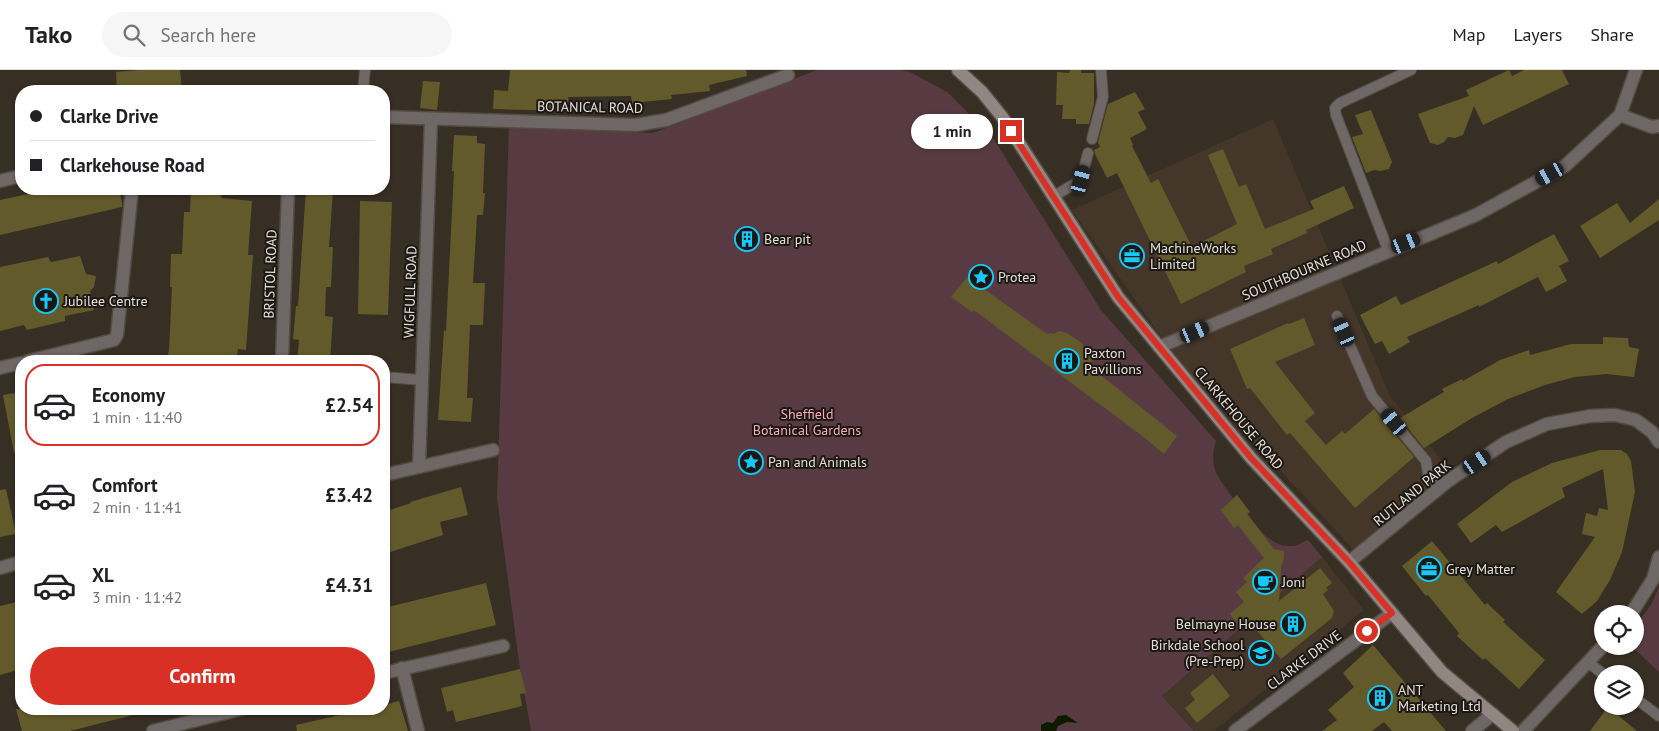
<!DOCTYPE html>
<html lang="en">
<head>
<meta charset="utf-8">
<style>
	body { margin:0; font-family:"PT Sans",sans-serif; background:#f6f6f6; color:#202124; height:100vh; display:flex; flex-direction:column; font-size:19px; white-space:nowrap }
	* { box-sizing:border-box; margin:0 }
	p { font-size:16px; color:#757577 }
	.icon { flex:none; width:28px; height:28px; fill:none; stroke:currentColor; stroke-width:2; stroke-linecap:round; stroke-linejoin:round }
	.map { position:relative; flex:1; overflow:hidden }
	.sheet { position:absolute; left:15px; top:285px; width:375px; height:360px; display:flex; flex-direction:column; background:#fff; border-radius:20px; box-shadow:0 1px 4px #0004 }
	.sheet>* { flex:none }
	.guide { position:absolute; left:15px; top:15px; width:375px; height:110px; border-radius:20px; box-shadow:0 1px 4px #0004; display:grid; align-content:center; height:110px; padding:0 15px; background:#fff }
	.fabs { position:absolute; left:1594px; top:535px; display:grid; gap:10px }
	.fabs a { display:grid; place-items:center; width:50px; height:50px; border-radius:50%; background:#fff; box-shadow:0 1px 4px #0004; font-size:25px }
	.end { position:absolute; width:22px; height:22px; margin:-11px; border:6px solid #d93025; background:#fff; box-shadow:0 0 0 2px #fff }
	.from { border-radius:50% }
	.bubble { position:absolute; height:35px; border-radius:18px; background:#fff; box-shadow:0 1px 4px #0004; font-size:16px; font-weight:600; line-height:35px; text-align:center }
	.car { position:absolute; width:15px; height:30px; margin:-15px -8px; border-radius:6px; box-shadow:0 0 4px 1px #0007; background:linear-gradient(#222 24%,#8ab4d8 0 40%,#222 0 76%,#8ab4d8 0 86%,#222 0) }
	.guide b { display:flex; align-items:center; gap:18px; height:48px; font-size:19px }
	.guide b+b { border-top:1px solid #e0e0e0 }
	.guide i { width:12px; height:12px; background:#202124 }
	ul { padding:9px 0 0; list-style:none }
	li { display:flex; align-items:center; gap:15px; height:82px; margin:0 10px 8px; padding:0 5px; border:2px solid transparent; border-radius:20px }
	li div { flex:1 }
	li b { display:block; font-size:19px }
	li em { font-style:normal; font-weight:600 }
	li.on { border-color:#d93025 }
	li>.icon { width:45px; height:45px; stroke-width:1.5 }
	.action { display:flex; gap:10px; margin-top:auto; padding:10px 15px }
	.action a { flex:1; height:58px; border-radius:30px; background:#d93025; color:#fff; font-size:20px; font-weight:600; line-height:58px; text-align:center }
	header { display:flex; align-items:center; gap:30px; box-sizing:border-box; height:70px; padding:0 25px; background:#fff; border-bottom:1px solid #e0e0e0 }
	header strong { font-size:24px }
	nav { display:flex; gap:28px; margin-inline-start:auto; font-size:18px }
	.search { width:350px; height:45px; background:#f6f6f6; display:flex; align-items:center; gap:12px; box-sizing:border-box; padding:0 18px; border-radius:28px; color:#757577; font-size:19px }
	.map>svg:first-child { display:block }
	.built { fill:#443628 }
	.green { fill:#583b42 }
	.water { fill:#0d1a00 }
	.building { fill:#635a2b }
	.lines { fill:none; stroke-linecap:round; stroke-linejoin:round }
	.lane-casing { stroke:#534a41; stroke-width:12 }
	.street-casing { stroke:#534a41; stroke-width:15 }
	.secondary-casing { stroke:#534a41; stroke-width:15 }
	.lane { stroke:#6f6765; stroke-width:10 }
	.street { stroke:#6f6765; stroke-width:12 }
	.secondary { stroke:#928683; stroke-width:12 }
	.route { stroke:#d93025; stroke-width:6 }
	.labels { text-anchor:middle; dominant-baseline:central; stroke-width:4; stroke-linejoin:round; paint-order:stroke }
	.street-label { font-size:14px; fill:#e6dfd9; stroke:#1b1712 }
	.poi-label { font-size:14px; fill:#e6dfd9; stroke:#1b1712; text-anchor:start }
	.park-label { font-size:14px; fill:#fbaabc; stroke:#1b1712 }
</style>
</head>
<body>
<header>
<strong>Tako</strong>
<div class="search"><svg class="icon" aria-label="search" viewBox="0 0 24 24"><circle cx="10" cy="10" r="6"/><path d="M15 15l6 6"/></svg>Search here</div>
<nav><a>Map</a><a>Layers</a><a>Share</a></nav>
</header>
<div class="map">
<svg width="1659" height="661" viewBox="0 0 1659 661">
	<rect width="100%" height="100%" fill="#372e24"/>
	<path class="built" d="M1273,49L1390,326L1456,408L1364,491L1176,288L1072,140Z
		M1322,487L1364,540L1214,661H1194L1162,626Z"/>
	<path class="green" d="M817,0H900L910,2L947,22L993,68L1101,240L1216,371C1208,398 1218,407 1233,428L1237,425L1250,442L1248,444C1259,459 1271,478 1293,476C1297,476 1303,472 1308,470L1322,487L1162,626L1194,661H531L520,599L497,428L509,57L653,63Z
		M1659,517V602L1631,576H1635V556L1651,535Z"/>
	<path class="water" d="M1066,645L1078,653L1067,652L1058,656L1056,661H1041V655L1047,652L1053,653L1058,646Z"/>
	<path class="building" d="M139,0H180L182,21H117L116,2Z
		M510,0H746L747,6L709,15L710,21L671,25L672,29L632,33L631,26L568,27L571,41L493,39L494,20L508,21Z
		M1070,0H1081V3H1094V34L1089,54H1076V49H1062L1063,35H1056L1057,2L1069,3Z
		M1509,0L1512,6L1524,0H1562L1569,14L1483,55L1474,36L1463,65L1455,68L1448,67L1444,72L1438,75L1430,73L1418,44L1469,26L1466,20Z
		M423,11L440,12L437,40L420,38Z
		M1135,22L1145,39L1138,42L1147,59L1130,68L1133,75L1132,76L1151,113L1158,109L1192,177L1237,154L1208,85L1223,79L1239,117L1246,114L1265,159L1314,139L1310,131L1344,116L1354,138L1306,160L1307,163L1271,179L1273,184L1244,196L1246,202L1181,234L1117,103L1107,108L1095,84L1094,80L1100,77L1098,72L1108,34Z
		M1371,40L1392,92L1389,99L1380,101L1374,100L1366,103L1352,67L1363,64L1355,45Z
		M454,65L477,66V73L485,74L483,123H485L483,145H477L473,213H485L483,255H470L467,328H473L471,352L438,350L444,260L446,261L454,101H452Z
		M52,119H119L122,133V137L0,165V130Z
		M191,119H221V128L252,131L248,185H253L246,280L238,279L237,288L230,287L229,291H166L169,281L172,217H170L171,184H182L184,142H190Z
		M306,119L333,120L329,177H333L331,217H326L325,246L333,247L330,291H297L299,270L293,269L296,236H298Z
		M1659,129V150L1600,188L1580,156L1617,133L1630,153Z
		M360,131L392,132L388,245L358,244Z
		M735 169a12 12 0 1 1 24 0a12 12 0 1 1-24 0Z
		M1554,164L1569,191L1559,196L1567,211L1546,222L1538,207L1479,237V235L1407,267L1410,272L1389,284L1382,271L1375,274L1360,245L1396,226L1401,235L1497,191L1498,194Z
		M80,186L86,204L96,206L94,217L90,221L94,240L65,246V251L27,260L24,255L0,261V197L48,187L51,192Z
		M972,201L988,213L984,219L1047,264L1050,263L1054,264L1059,261L1067,263L1080,272L1089,281L1093,288L1091,293L1095,296L1093,299L1177,366L1164,384L1141,365L974,240L972,242L951,227Z
		M1304,248L1315,275L1275,292L1315,343L1305,351L1326,375L1342,361L1345,364L1374,339L1414,387L1355,438L1290,363L1287,365L1250,318L1247,319L1230,279L1288,253L1289,254Z
		M1603,267L1628,268L1629,277L1639,279L1634,307L1607,304L1575,307L1545,315L1508,329L1472,348L1424,378L1400,348L1444,322L1442,319L1462,309L1463,311L1500,290L1529,280L1530,285L1571,274H1603Z
		M21,322V382L14,383L3,325Z
		M1600,380H1621L1627,384L1631,391L1635,422L1622,482L1610,510L1597,531L1582,544L1556,522L1595,467L1582,464L1586,443L1597,446L1599,438L1608,440L1603,399L1562,418L1565,427L1502,462L1496,455L1471,473L1457,454L1512,412L1552,393Z
		M461,417L468,445L440,452L443,465L384,484V442L411,433L410,432Z
		M6,419L16,464L0,467V420Z
		M1237,425L1250,442L1247,444L1274,479L1284,481V488L1281,497L1279,531L1320,498L1332,513L1326,518L1328,520L1323,524L1334,541L1332,548L1281,589L1247,549L1239,556L1230,544L1244,532L1236,522L1247,512L1243,508L1264,488L1238,455L1234,458L1221,440Z
		M1432,471L1485,535L1487,533L1505,550L1503,552L1545,590L1519,619L1485,588L1483,590L1457,566L1459,563L1428,525L1426,526L1402,496Z
		M486,513L496,555L384,583V547L390,545L388,537Z
		M21,531V565L16,567L21,587V599L0,605V536Z
		M1373,575L1446,661H1392L1384,652L1372,661H1322L1337,650L1328,640L1354,617L1343,603Z
		M520,599L526,623L520,624L522,636L456,652L453,640L447,642L441,618Z
		M1213,604L1230,626L1197,653L1185,638L1195,630L1190,623Z
		M399,631L408,661H297L296,655L367,639H384V635Z
		M1608,637L1637,661H1590Z
		M16,639H137V644L70,661H22Z"/>
	<g class="lines">
		<defs>
			<path id="lane" d="M363,21L365,0
				M1092,69L1103,27L1101,0
				M1054,126L1081,110L1088,83
				M1388,180L1336,45L1335,38L1340,33L1411,0
				M1337,246L1372,326L1426,391L1428,404L1439,418
				M384,307L422,310
				M1589,593L1603,604
				M1635,628L1659,646"/>
			<path id="street" d="M1620,45L1652,57L1659,56
				M384,47L636,55L666,50L788,5
				M0,111L21,106
				M1159,277L1476,145L1565,96L1620,45L1636,0
				M28,291L114,270L117,265L132,119
				M282,291L288,119
				M0,298L21,293
				M419,397L431,49
				M384,405L493,380
				M1349,492L1448,411L1506,372L1547,354L1590,346L1615,345L1636,350L1652,362L1659,372
				M0,498L21,492
				M1631,544L1653,509L1659,487
				M402,598L418,661
				M384,603L503,576
				M153,661L241,639
				M1235,661L1392,543
				M1472,661L1493,644
				M1523,661L1603,576"/>
			<path id="secondary" d="M958,0L982,22L1003,48L1118,227L1251,388L1349,492L1442,602L1513,661"/>
		</defs>
		<use href="#lane" class="lane-casing"/>
		<use href="#street" class="street-casing"/>
		<use href="#secondary" class="secondary-casing"/>
		<use href="#lane" class="lane"/>
		<use href="#street" class="street"/>
		<use href="#secondary" class="secondary"/>
	</g>
	<g class="lines">
		<path class="route" d="M1011,61L1118,227L1251,388L1349,492L1392,543L1367,561"/>
	</g>
	<defs>
		<symbol id="building-ring" viewBox="-11 -11 22 22"><circle r="9.5" fill="#1b1712" stroke="#13cafb" stroke-width="1.5"/><path d="M-4-6H4V6H1V3H-1V6H-4ZM-2.5-4.3h1.7v1.8h-1.7ZM.8-4.3h1.7v1.8H.8ZM-2.5-1h1.7V.8h-1.7ZM.8-1h1.7V.8H.8Z" fill="#13cafb"/></symbol>
		<symbol id="office-ring" viewBox="-11 -11 22 22"><circle r="9.5" fill="#1b1712" stroke="#13cafb" stroke-width="1.5"/><path d="M-6-3h4V-5.5h4V-3h4V5H-6ZM-1-4.5V-3h2v-1.5ZM-6 0V1H6V0Z" fill="#13cafb"/></symbol>
		<symbol id="sight-ring" viewBox="-11 -11 22 22"><circle r="9.5" fill="#1b1712" stroke="#13cafb" stroke-width="1.5"/><path d="M0-6L1.8-2.2L6-1.7L2.9 1.2L3.7 5.4L0 3.3L-3.7 5.4L-2.9 1.2L-6-1.7L-1.8-2.2Z" fill="#13cafb"/></symbol>
		<symbol id="church-ring" viewBox="-11 -11 22 22"><circle r="9.5" fill="#1b1712" stroke="#13cafb" stroke-width="1.5"/><path d="M-1.2-6h2.4v3.5h3.3v2.4h-3.3V6h-2.4V-.1h-3.3v-2.4h3.3Z" fill="#13cafb"/></symbol>
		<symbol id="cafe-ring" viewBox="-11 -11 22 22"><circle r="9.5" fill="#1b1712" stroke="#13cafb" stroke-width="1.5"/><path d="M-5.5-4.5H6V0H3Q3 3.5 0 3.5H-2.5Q-5.5 3.5-5.5 0ZM3-3.2v2h1.7v-2ZM-6 4.5H4V6H-6Z" fill="#13cafb"/></symbol>
		<symbol id="school-ring" viewBox="-11 -11 22 22"><circle r="9.5" fill="#1b1712" stroke="#13cafb" stroke-width="1.5"/><path d="M0-5L7-2L0 1L-7-2ZM-4 1L0 2.5L4 1V4Q0 6-4 4Z" fill="#13cafb"/></symbol>
	</defs>
	<g fill-rule="evenodd">
		<use href="#building-ring" x="733" y="155" width="28" height="28"/>
		<use href="#office-ring" x="1118" y="172" width="28" height="28"/>
		<use href="#sight-ring" x="967" y="193" width="28" height="28"/>
		<use href="#church-ring" x="32" y="217" width="28" height="28"/>
		<use href="#building-ring" x="1053" y="277" width="28" height="28"/>
		<use href="#sight-ring" x="737" y="378" width="28" height="28"/>
		<use href="#office-ring" x="1415" y="485" width="28" height="28"/>
		<use href="#cafe-ring" x="1251" y="498" width="28" height="28"/>
		<use href="#building-ring" x="1279" y="540" width="28" height="28"/>
		<use href="#school-ring" x="1247" y="569" width="28" height="28"/>
		<use href="#building-ring" x="1366" y="614" width="28" height="28"/>
	</g>
	<g class="labels">
		<g class="street-label">
			<text transform="translate(590 37) rotate(1)">BOTANICAL ROAD</text>
			<text transform="translate(1304 200) rotate(-23)">SOUTHBOURNE ROAD</text>
			<text transform="translate(270 204) rotate(-88)">BRISTOL ROAD</text>
			<text transform="translate(410 222) rotate(-88)">WIGFULL ROAD</text>
			<text transform="translate(1239 348) rotate(50)">CLARKEHOUSE ROAD</text>
			<text transform="translate(1412 423) rotate(-39)">RUTLAND PARK</text>
			<text transform="translate(1304 590) rotate(-37)">CLARKE DRIVE</text>
		</g>
		<g class="poi-label">
			<text x="764" y="169">Bear pit</text>
			<text x="1150" y="178">MachineWorks<tspan x="1150" dy="16">Limited</tspan></text>
			<text x="998" y="207">Protea</text>
			<text x="64" y="231">Jubilee Centre</text>
			<text x="1084" y="283">Paxton<tspan x="1084" dy="16">Pavillions</tspan></text>
			<text x="768" y="392">Pan and Animals</text>
			<text x="1446" y="499">Grey Matter</text>
			<text x="1282" y="512">Joni</text>
			<text x="1276" y="554" text-anchor="end">Belmayne House</text>
			<text x="1244" y="575" text-anchor="end">Birkdale School<tspan x="1244" dy="16">(Pre-Prep)</tspan></text>
			<text x="1398" y="620">ANT<tspan x="1398" dy="16">Marketing Ltd</tspan></text>
		</g>
		<g class="park-label">
			<text x="807" y="344">Sheffield<tspan x="807" dy="16">Botanical Gardens</tspan></text>
		</g>
	</g>
</svg>
<div class="fabs">
<a><svg class="icon" aria-label="locate" viewBox="0 0 24 24"><circle cx="12" cy="12" r="6"/><path d="M12 2v4M12 18v4M2 12h4M18 12h4"/></svg></a>
<a><svg class="icon" aria-label="layers" viewBox="0 0 24 24"><path d="M12 4l9 5-9 5-9-5zM3 14l9 5 9-5"/></svg></a>
</div>
<i class="end from" style="left:1367px;top:561px"></i>
<i class="end" style="left:1011px;top:61px"></i>
<div class="bubble" style="left:911px;top:44px;width:82px">1 min</div>
<i class="car" style="left:1550px;top:104px;rotate:241deg"></i>
<i class="car" style="left:1081px;top:110px;rotate:15deg"></i>
<i class="car" style="left:1406px;top:173px;rotate:68deg"></i>
<i class="car" style="left:1195px;top:262px;rotate:67deg"></i>
<i class="car" style="left:1344px;top:262px;rotate:336deg"></i>
<i class="car" style="left:1394px;top:352px;rotate:320deg"></i>
<i class="car" style="left:1477px;top:392px;rotate:56deg"></i>
<div class="guide">
<b><i class="from"></i>Clarke Drive</b>
<b><i></i>Clarkehouse Road</b>
</div>
<section class="sheet">
<ul>
<li class="on"><svg class="icon" aria-label="car" viewBox="0 0 24 24"><path d="M5 17H2v-5l4-1 3-4h7l3 4 3 1v5h-3M9 17h6M6 11h13"/><circle cx="7" cy="17" r="2"/><circle cx="17" cy="17" r="2"/></svg><div><b>Economy</b><p>1 min · 11:40</p></div><em>£2.54</em></li>
<li><svg class="icon" aria-label="car" viewBox="0 0 24 24"><path d="M5 17H2v-5l4-1 3-4h7l3 4 3 1v5h-3M9 17h6M6 11h13"/><circle cx="7" cy="17" r="2"/><circle cx="17" cy="17" r="2"/></svg><div><b>Comfort</b><p>2 min · 11:41</p></div><em>£3.42</em></li>
<li><svg class="icon" aria-label="car" viewBox="0 0 24 24"><path d="M5 17H2v-5l4-1 3-4h7l3 4 3 1v5h-3M9 17h6M6 11h13"/><circle cx="7" cy="17" r="2"/><circle cx="17" cy="17" r="2"/></svg><div><b>XL</b><p>3 min · 11:42</p></div><em>£4.31</em></li>
</ul>
<div class="action"><a>Confirm</a></div>
</section>
</div>
</body>
</html>
